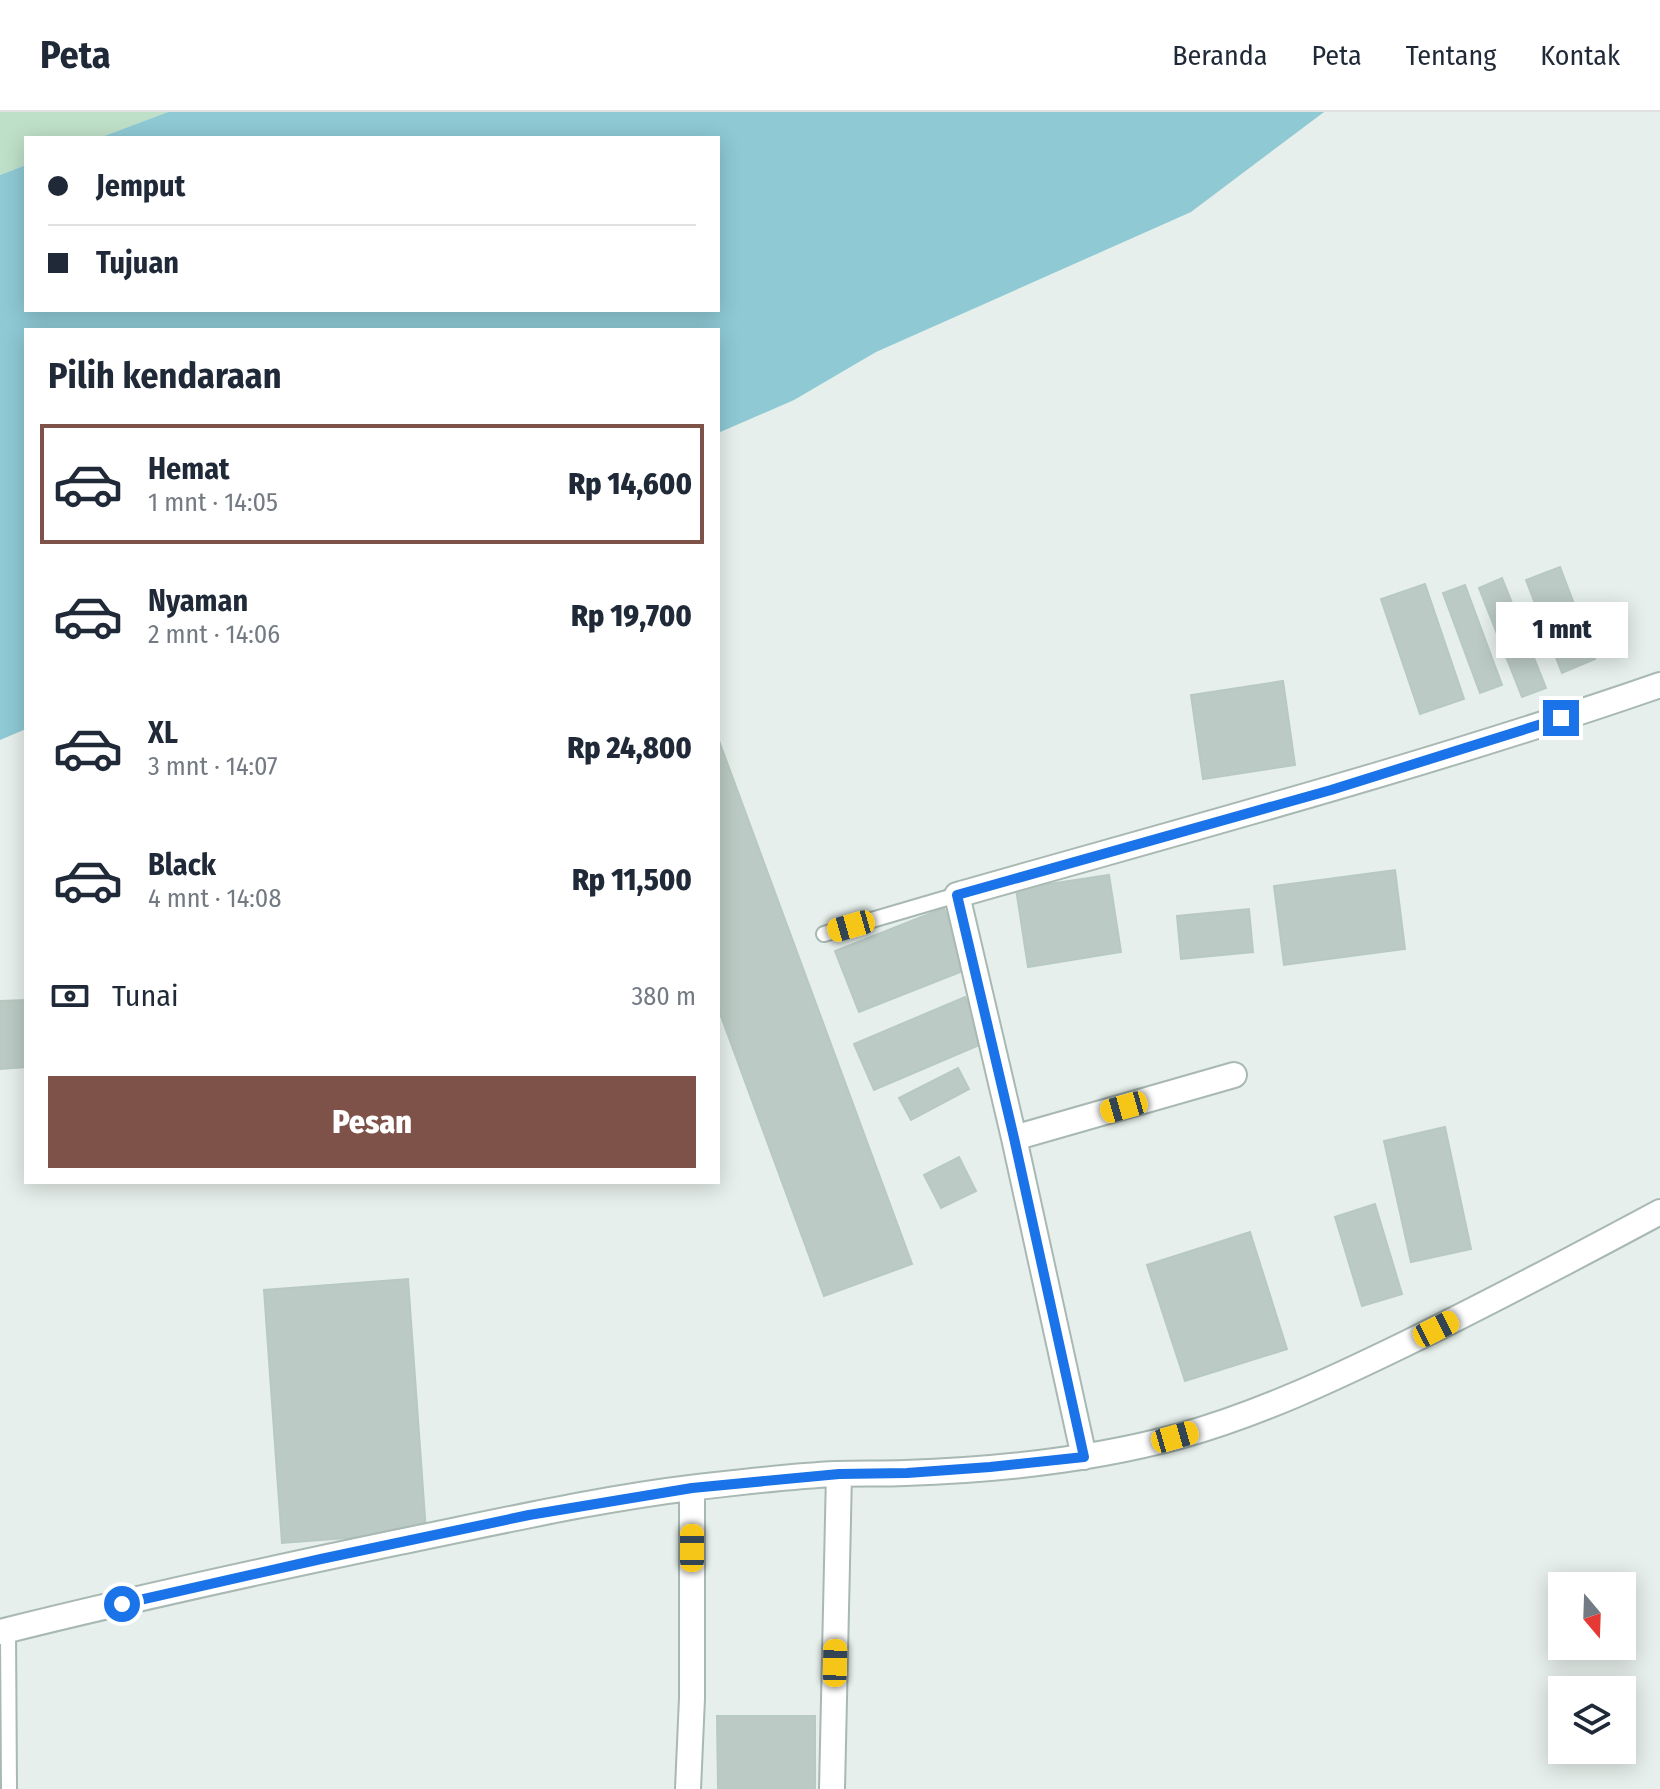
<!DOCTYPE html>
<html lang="id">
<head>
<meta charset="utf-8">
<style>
	body { margin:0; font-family:"Fira Sans Condensed",sans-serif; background:#f2f2f3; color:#1f2937; height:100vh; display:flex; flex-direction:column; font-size:30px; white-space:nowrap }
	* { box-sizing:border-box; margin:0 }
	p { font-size:26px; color:#747a83 }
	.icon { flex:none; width:44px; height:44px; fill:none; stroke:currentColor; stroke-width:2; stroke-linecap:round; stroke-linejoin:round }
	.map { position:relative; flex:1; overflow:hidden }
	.sheet { position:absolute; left:24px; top:216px; width:696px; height:856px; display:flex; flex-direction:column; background:#fff; border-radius:0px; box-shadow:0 4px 20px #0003 }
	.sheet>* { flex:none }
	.guide { position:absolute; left:24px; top:24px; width:696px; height:176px; border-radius:0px; box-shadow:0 4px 20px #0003; display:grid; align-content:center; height:176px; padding:0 24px; background:#fff }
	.needle { width:52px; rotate:161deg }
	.fabs { position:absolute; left:1548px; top:1460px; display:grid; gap:16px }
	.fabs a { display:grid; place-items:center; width:88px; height:88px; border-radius:0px; background:#fff; box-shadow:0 4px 20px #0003; font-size:40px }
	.end { position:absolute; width:36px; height:36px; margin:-18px; border:10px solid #1a73e8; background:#fff; box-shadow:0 0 0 4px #fff }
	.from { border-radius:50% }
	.bubble { position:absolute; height:56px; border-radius:0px; background:#fff; box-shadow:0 4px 20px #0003; font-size:26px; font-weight:800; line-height:56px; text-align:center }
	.car { position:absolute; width:24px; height:48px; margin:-24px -12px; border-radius:10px; box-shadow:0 0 6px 2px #0007; background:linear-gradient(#f5c518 24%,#345 0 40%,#f5c518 0 76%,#345 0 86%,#f5c518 0) }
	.guide b { display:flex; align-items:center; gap:28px; height:76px; font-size:30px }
	.guide b+b { border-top:2px solid #e0e1e3 }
	.guide i { width:20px; height:20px; background:#1f2937 }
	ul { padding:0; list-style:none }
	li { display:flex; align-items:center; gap:24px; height:120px; margin:0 16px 12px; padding:0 8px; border:4px solid transparent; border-radius:0px }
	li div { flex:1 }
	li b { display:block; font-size:30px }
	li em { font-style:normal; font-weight:800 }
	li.selected { border-color:#7f5249 }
	li>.icon { width:72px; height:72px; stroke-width:1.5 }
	h2 { padding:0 24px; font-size:36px; line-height:96px }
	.pay { display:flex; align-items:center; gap:20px; height:88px; padding:0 24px; font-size:30px }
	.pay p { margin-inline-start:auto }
	.button { display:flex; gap:16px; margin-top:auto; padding:16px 24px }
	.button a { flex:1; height:92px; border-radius:0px; background:#7f5249; color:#fff; font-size:32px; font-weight:800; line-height:92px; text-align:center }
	header { display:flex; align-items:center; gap:48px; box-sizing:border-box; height:112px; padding:0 40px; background:#fff; border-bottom:2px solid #e0e1e3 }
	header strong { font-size:38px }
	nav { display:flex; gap:44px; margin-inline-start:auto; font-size:28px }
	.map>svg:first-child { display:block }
	.green { fill:#bfe0c8 }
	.water { fill:#8ec9d4 }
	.building { fill:#bbcac4; stroke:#b8c9c2; stroke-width:2 }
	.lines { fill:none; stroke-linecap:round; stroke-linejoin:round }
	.service-casing { stroke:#a8b8b2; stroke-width:18 }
	.minor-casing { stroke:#a8b8b2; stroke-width:28 }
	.service { stroke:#fff; stroke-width:14 }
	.minor { stroke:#fff; stroke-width:24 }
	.route { stroke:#1a73e8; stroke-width:10 }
</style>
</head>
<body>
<header>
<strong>Peta</strong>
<nav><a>Beranda</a><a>Peta</a><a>Tentang</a><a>Kontak</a></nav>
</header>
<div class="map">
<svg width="1660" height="1677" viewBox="0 0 1660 1677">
	<rect width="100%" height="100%" fill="#e6efeb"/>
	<path class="green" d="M0,0H168L99,26H26V53L0,63Z"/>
	<path class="water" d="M168,0H1324L1191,100L876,240L794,288L718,321V218H26V617L0,628V63L26,53V198H718V26H99Z"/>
	<path class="building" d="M1560,455L1595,547L1562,561L1526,468Z
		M1502,466L1546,576L1522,585L1479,476Z
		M1425,472L1464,587L1420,602L1381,487Z
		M1465,473L1502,573L1480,581L1443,481Z
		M1283,569L1295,653L1203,667L1191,583Z
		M718,626L912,1152L824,1184L718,896Z
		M1395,758L1405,837L1284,853L1274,774Z
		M1109,763L1121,840L1028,855L1016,777Z
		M944,796L968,857L859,900L835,839Z
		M1249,797L1253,840L1181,847L1177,804Z
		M965,885L984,931L874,978L854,932Z
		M26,888V955L0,957V889Z
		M958,956L969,977L911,1008L899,986Z
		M1445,1015L1471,1137L1411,1150L1384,1029Z
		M959,1045L976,1079L941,1096L924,1063Z
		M1375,1092L1402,1182L1362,1194L1335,1105Z
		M1250,1120L1287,1237L1185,1269L1147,1153Z
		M408,1167L426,1420L282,1431L264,1178Z
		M717,1604H815V1677H718Z"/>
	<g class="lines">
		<defs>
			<path id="service" d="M824,822L957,783
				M8,1518L9,1677"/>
			<path id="minor" d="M1014,1026L1234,963
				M1084,1345L1014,1026L957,783C1192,716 1429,653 1660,573
				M0,1520C132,1487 265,1458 399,1430C498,1410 597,1387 698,1375C743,1370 790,1364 836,1362C859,1361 882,1362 905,1361C997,1358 1092,1348 1180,1324C1259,1302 1333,1267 1405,1232C1491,1190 1576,1145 1660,1100
				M688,1677L692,1586V1376
				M832,1677L839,1362"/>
		</defs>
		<use href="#service" class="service-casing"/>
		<use href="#minor" class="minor-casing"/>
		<use href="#service" class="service"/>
		<use href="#minor" class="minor"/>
	</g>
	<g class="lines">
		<path class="route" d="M122,1492L321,1447L529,1403L692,1376L839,1362L907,1361L990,1355L1084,1345L1014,1026L957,783L1331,678L1561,606"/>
	</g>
</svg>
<div class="fabs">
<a><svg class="needle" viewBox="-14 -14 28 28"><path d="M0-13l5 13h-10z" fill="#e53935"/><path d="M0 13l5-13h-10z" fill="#747a83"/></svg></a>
<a><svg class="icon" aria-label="layers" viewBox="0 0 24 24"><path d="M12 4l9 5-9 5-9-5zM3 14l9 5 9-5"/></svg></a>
</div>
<i class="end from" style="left:122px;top:1492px"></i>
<i class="end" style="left:1561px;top:606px"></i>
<div class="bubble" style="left:1496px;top:490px;width:132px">1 mnt</div>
<i class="car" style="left:851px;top:814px;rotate:254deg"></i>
<i class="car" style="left:1124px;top:995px;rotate:254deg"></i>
<i class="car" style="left:1436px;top:1217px;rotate:63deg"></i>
<i class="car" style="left:1175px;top:1325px;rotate:74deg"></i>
<i class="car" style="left:692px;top:1436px;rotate:0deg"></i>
<i class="car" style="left:835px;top:1551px;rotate:1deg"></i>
<div class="guide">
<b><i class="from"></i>Jemput</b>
<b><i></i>Tujuan</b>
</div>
<section class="sheet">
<h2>Pilih kendaraan</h2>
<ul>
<li class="selected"><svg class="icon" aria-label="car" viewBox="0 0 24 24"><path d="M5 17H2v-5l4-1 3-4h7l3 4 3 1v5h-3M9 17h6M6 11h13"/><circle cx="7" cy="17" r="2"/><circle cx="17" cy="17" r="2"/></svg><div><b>Hemat</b><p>1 mnt · 14:05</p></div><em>Rp 14,600</em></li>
<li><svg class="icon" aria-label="car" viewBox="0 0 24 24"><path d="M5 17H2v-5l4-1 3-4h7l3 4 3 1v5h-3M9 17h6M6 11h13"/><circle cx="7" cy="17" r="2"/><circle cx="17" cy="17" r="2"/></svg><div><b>Nyaman</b><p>2 mnt · 14:06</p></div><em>Rp 19,700</em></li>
<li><svg class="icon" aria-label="car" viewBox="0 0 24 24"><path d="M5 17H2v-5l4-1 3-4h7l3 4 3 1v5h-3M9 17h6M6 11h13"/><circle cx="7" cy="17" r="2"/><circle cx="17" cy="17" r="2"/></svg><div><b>XL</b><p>3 mnt · 14:07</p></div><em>Rp 24,800</em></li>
<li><svg class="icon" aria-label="car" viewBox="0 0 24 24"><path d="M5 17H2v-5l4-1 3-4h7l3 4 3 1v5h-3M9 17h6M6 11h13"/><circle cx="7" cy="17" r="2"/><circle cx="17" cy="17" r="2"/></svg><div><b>Black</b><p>4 mnt · 14:08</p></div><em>Rp 11,500</em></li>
</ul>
<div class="pay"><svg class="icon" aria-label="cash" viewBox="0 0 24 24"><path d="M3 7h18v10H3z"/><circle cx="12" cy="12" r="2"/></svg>Tunai<p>380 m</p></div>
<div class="button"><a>Pesan</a></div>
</section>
</div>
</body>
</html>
